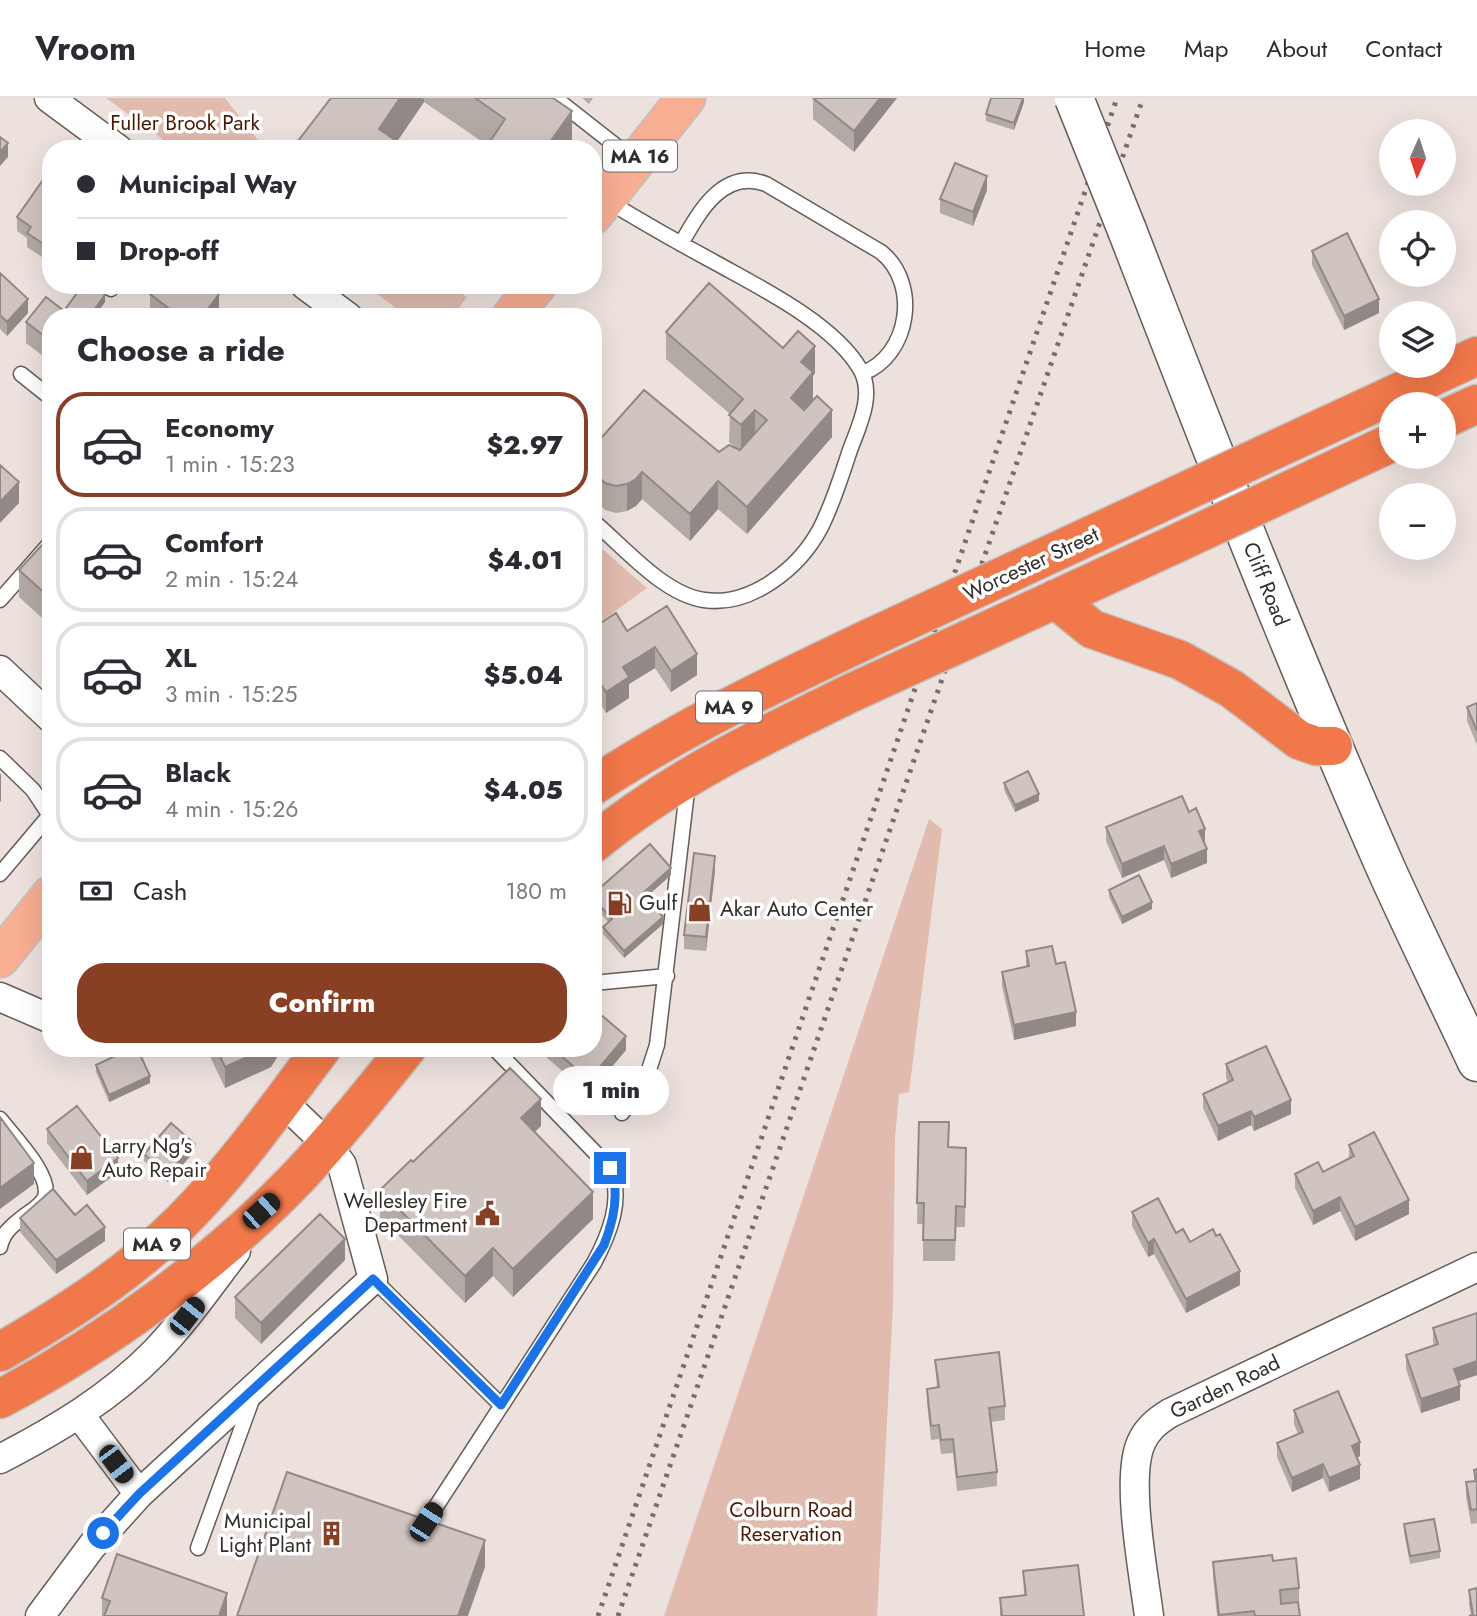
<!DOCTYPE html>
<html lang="en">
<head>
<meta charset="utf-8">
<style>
	body { margin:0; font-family:Jost,sans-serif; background:#f7f7f7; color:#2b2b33; height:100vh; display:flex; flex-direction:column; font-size:26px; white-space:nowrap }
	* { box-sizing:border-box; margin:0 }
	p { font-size:23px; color:#7c7c81 }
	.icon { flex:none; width:38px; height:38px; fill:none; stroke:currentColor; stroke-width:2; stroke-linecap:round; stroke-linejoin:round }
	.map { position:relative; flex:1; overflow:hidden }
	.drawer { position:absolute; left:42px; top:210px; width:560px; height:749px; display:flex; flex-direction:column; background:#fff; border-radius:28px; box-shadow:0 7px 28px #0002 }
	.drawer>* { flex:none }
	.hud { position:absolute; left:42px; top:42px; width:560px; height:154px; border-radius:28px; box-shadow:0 7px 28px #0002; display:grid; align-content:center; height:154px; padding:0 35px; background:#fff }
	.needle { width:46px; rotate:183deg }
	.buttons { position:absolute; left:1379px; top:21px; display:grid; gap:14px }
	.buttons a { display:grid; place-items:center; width:77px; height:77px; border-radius:50%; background:#fff; box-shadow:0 7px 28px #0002; font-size:35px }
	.end { position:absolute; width:32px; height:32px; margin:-16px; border:9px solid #1a73e8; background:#fff; box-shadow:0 0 0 4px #fff }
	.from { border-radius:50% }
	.bubble { position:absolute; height:49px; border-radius:24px; background:#fff; box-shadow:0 7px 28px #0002; font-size:23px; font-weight:800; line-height:49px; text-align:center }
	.car { position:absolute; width:21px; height:42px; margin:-21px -10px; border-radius:9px; box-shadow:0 0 5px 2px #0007; background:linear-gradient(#222 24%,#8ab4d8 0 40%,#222 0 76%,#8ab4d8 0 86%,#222 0) }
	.hud b { display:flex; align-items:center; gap:24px; height:66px; font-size:26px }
	.hud b+b { border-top:2px solid #e1e1e2 }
	.hud i { width:18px; height:18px; background:#2b2b33 }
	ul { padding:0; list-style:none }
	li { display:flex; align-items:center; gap:21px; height:105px; margin:0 14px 10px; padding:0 21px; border:4px solid #e1e1e2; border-radius:28px }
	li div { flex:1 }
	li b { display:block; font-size:26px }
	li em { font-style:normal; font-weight:800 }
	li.active { border-color:#883f23 }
	li>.icon { width:63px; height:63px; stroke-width:1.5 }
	h2 { padding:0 35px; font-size:32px; line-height:84px }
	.pay { display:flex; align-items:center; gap:18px; height:77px; padding:0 35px; font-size:26px }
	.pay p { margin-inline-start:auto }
	.primary-button { display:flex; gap:14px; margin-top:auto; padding:14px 35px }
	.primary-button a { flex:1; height:80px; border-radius:28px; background:#883f23; color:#fff; font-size:28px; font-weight:800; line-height:80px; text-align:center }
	header { display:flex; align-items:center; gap:42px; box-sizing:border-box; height:98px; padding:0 35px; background:#fff; border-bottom:2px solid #e1e1e2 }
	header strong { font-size:33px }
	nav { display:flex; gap:38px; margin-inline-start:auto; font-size:24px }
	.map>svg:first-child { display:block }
	.green { fill:#e0bbae }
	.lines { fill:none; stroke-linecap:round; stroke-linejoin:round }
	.lane-casing { stroke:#665d59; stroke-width:17 }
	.street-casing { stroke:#665d59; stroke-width:31 }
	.secondary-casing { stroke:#665d59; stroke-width:41 }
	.primary-casing { stroke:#c2c0c0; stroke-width:41 }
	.highway-casing { stroke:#c2c0c0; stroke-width:41 }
	.lane { stroke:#fff; stroke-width:14 }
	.street { stroke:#fff; stroke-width:28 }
	.secondary { stroke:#fff; stroke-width:38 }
	.primary { stroke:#f7ae92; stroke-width:38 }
	.highway { stroke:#f1784a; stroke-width:38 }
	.rail { stroke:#756e6c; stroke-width:5; stroke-dasharray:3.5 7; stroke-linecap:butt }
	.secondary-bridge-casing { stroke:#665d59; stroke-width:41; stroke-linecap:butt }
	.highway-bridge-casing { stroke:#c2c0c0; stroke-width:41; stroke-linecap:butt }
	.secondary-bridge { stroke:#fff; stroke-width:38 }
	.highway-bridge { stroke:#f1784a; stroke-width:38 }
	.wall { fill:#b3a9a5 }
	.shaded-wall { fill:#928986 }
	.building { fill:#d0c4c0; stroke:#928986; stroke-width:2 }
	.route { stroke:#1a73e8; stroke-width:9 }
	.labels { text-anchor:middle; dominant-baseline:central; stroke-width:7; stroke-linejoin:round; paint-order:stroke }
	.shield { fill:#fff; stroke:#706d6b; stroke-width:2 }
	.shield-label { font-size:19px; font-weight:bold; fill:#322e2c }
	.park-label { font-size:21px; fill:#4c1803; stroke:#fff }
	.street-label { font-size:21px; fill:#322e2c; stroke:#fff }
	.poi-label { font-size:21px; fill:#322e2c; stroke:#fff; text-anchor:start }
</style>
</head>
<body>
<header>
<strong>Vroom</strong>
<nav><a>Home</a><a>Map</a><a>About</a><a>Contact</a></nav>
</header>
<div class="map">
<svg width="1477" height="1518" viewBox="0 0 1477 1518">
	<rect width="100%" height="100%" fill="#ece1dd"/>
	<path class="green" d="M106,0H225L265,51H176Z
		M365,187H449L467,199L452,219H408Z
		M593,443L647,490L593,529Z
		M929,721L942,731L909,994L899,996L895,1039L893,1207L877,1518H664Z"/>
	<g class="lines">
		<defs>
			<path id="lane" d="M555,0L634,62
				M681,146C699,114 723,70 766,86L881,154C920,185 910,257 863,275
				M111,191L114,187
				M21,276L51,300
				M593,423C624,449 663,496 704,502C751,509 799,470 820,431C833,406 841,379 850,352C859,328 875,296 860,271C834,226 761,190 716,165C679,145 642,124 606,102
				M0,502L51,444
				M0,660L33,692L51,719
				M0,776L49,718
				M593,885L667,878
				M622,1015L646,981L657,947L688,685
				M0,1021C13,1038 55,1080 44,1101C40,1108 30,1114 23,1119C12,1128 3,1134 0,1149
				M373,1181L501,1307
				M426,1424L594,1165C609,1137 624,1101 610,1070L494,950
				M198,1450L253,1299"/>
			<path id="street" d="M49,0L118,51
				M305,187L348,219
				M0,572L51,620
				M0,899L51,921
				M79,1316L139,1396
				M0,1361C56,1332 110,1300 155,1254C185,1223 210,1187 236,1153
				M40,1518L92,1448L139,1396L373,1181L342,1067L327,1046L282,1003
				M1149,1518C1144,1477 1125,1381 1141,1345C1147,1331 1157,1323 1170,1315L1477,1169"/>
			<path id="secondary" d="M1127,132C1210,347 1294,562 1387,773C1416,837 1447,900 1477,964"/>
			<path id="primary" d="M593,117L686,0
				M511,219L537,187
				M0,860L51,797"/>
			<path id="highway" d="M1444,321L1477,306
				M1302,339L1477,258
				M1320,378L1391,345
				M1012,474L1156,407
				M1055,501L1092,531L1180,562L1232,591L1299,642L1316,648H1333
				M993,530L1173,447
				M593,688C681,630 775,585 870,540
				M593,746C671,681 763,638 853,594
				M0,1254C64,1217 129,1176 181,1124C234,1071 277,1010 322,950
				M0,1301C109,1243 215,1166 301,1076C338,1036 373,993 407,950"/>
		</defs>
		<use href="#lane" class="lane-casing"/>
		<use href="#street" class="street-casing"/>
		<use href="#secondary" class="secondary-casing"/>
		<use href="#primary" class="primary-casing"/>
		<use href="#highway" class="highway-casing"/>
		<use href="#lane" class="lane"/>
		<use href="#street" class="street"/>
		<use href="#secondary" class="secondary"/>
		<use href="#primary" class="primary"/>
		<use href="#highway" class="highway"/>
		<path class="rail" d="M598,1518L1117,0
			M618,1518L1143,0"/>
		<defs>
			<path id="secondary-bridge" d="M1074,0L1127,132"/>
			<path id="highway-bridge" d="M1156,407L1302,339
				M1173,447L1320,378
				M870,540L1012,474
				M853,594L993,530"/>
		</defs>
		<use href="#secondary-bridge" class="secondary-bridge-casing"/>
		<use href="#highway-bridge" class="highway-bridge-casing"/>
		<use href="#secondary-bridge" class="secondary-bridge"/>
		<use href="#highway-bridge" class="highway-bridge"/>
	</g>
	<path class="wall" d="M331,0H553L572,51L487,47L424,4L397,43L408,51H298V43Z
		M582,0H593L589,6Z
		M813,0H897L854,54L813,21Z
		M1024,0V4L1014,32L986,23V16Z
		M51,83V165L27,149V140L17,133V119Z
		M987,92L973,128L940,115V101Z
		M1312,153L1379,215L1344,232L1312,167Z
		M0,175L28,215L7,238L0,231Z
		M146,187H207L219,210L212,219H161L150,210V196L152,192Z
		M105,204L94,219H51V264L26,245V224L66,215V210Z
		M666,234L783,250L815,275L813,278V302L832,339L747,436L718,411L690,443L642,401L636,408L627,413L616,415L605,412L594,401L593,352L719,354L736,350L729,344L730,316L666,261Z
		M51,437V528L19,499V472Z
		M667,508L697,577L671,594L655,570L629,586V600L606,615L593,595V530L627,533Z
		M1477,605V647L1467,623V609Z
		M1004,685L1039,703L1015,714L1004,692Z
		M1189,714L1205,745L1207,765L1171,780L1164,762L1122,780L1106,743V729Z
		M715,772L706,853L684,851V837Z
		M671,777L646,799L663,826L624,860L603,836V829L608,824L593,807V796Z
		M1109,792L1152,811L1122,826L1109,799Z
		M1026,853L1076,928L1014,942L1002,888V874L1026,869Z
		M206,950H283L271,969L225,990Z
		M545,950H593L626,952L589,996L545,958Z
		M1226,966L1291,1016L1254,1033L1251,1027L1218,1043L1203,1010V996L1228,984L1226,980Z
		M96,967L150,985L109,1004L96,974Z
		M919,1024L949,1049L966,1050L965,1129H956L955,1163H923V1126H917Z
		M541,1028L534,1034L593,1121L513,1199L493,1178L465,1205L380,1119V1092L413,1064Z
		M47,1031L118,1074L87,1097L47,1045Z
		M1349,1047L1409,1116L1355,1143L1340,1113L1313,1127L1295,1090V1076L1323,1074L1349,1060Z
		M195,1053L167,1084L144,1063V1056Z
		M1132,1114L1176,1135L1190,1144L1240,1187L1186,1215L1154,1156L1148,1159L1132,1128Z
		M75,1117L105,1143L56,1176L20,1134V1120Z
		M345,1162L261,1246L235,1220V1199Z
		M1477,1215V1277L1458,1283L1460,1302L1421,1315L1406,1271V1257L1434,1247L1433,1244V1230Z
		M935,1262L1005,1308V1322L991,1324L997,1374V1388L957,1393L953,1355L941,1356L939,1341L931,1342L927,1305V1291L937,1290Z
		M1294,1312L1360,1358L1357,1360L1360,1381L1329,1394L1323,1380L1292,1394L1277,1359V1345L1298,1336L1294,1326Z
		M1477,1371V1425L1471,1426L1466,1399V1384L1474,1383V1372Z
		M1404,1426L1440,1453V1460L1410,1466L1404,1434Z
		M1273,1463L1299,1490V1504L1281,1506L1300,1518H1217L1213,1478V1464Z
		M1023,1473L1084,1518H1000V1500L1024,1497Z
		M1469,1492L1477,1518H1471L1469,1506Z
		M102,1500L227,1518H102Z"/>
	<path class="shaded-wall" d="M400,0H424V4L392,51L379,31Z
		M880,0H897L854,54V33Z
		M1023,0H1024V4L1014,32V25Z
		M572,13V51H545Z
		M8,45V59L0,68V54Z
		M987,78V92L973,128V114Z
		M219,196V210L212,219H202Z
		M105,197V204L94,219H89Z
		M28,201V215L7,238V224Z
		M1379,201V215L1344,232V218Z
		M815,248V275L813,278V302L791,327V300L801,264Z
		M755,312V339L741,354V327Z
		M832,312V339L747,436V409Z
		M642,374V401L636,408L627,413V386Z
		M718,383V411L690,443V416Z
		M19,384V405L0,425V404Z
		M655,549V570L629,586V600L606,615V594L623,569Z
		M697,556V577L671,594V573Z
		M1,675V703L0,704V677Z
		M1039,696V703L1015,714V707Z
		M1205,731V745L1199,748V733Z
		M1164,748V762L1122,780V766Z
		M1207,751V765L1171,780V766Z
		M715,758V772L706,853V839Z
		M671,770V777L643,802V795Z
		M1152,804V811L1122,826V819Z
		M663,819V826L624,860V853Z
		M1076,914V928L1014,942V927Z
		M626,938V952L589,996V982Z
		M267,950H283L271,969L225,990V969Z
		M150,978V985L109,1004V997Z
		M541,1001V1028L521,1047V1020Z
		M1291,1002V1016L1254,1033V1019Z
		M1251,1013V1027L1218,1043V1028Z
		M195,1046V1053L167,1084V1077Z
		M118,1060V1074L87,1097V1083Z
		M34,1065V1086L0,1111V1090Z
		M593,1094V1121L513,1199V1171Z
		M1340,1099V1113L1313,1127V1113Z
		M1409,1102V1116L1355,1143V1129Z
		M105,1129V1143L56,1176V1162Z
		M345,1141V1162L261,1246V1225Z
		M1154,1141V1156L1148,1159V1145Z
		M493,1150V1178L465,1205V1178Z
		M1240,1173V1187L1186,1215V1201Z
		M1477,1263V1277L1454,1285V1271Z
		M1460,1288V1302L1421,1315V1301Z
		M1360,1344V1358L1352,1362V1348Z
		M1323,1366V1380L1292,1394V1380Z
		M1360,1367V1381L1329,1394V1380Z
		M485,1442V1469L468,1518H458Z
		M227,1495V1518H219Z"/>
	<path class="building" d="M331,0H400L379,31L408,51H309L298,43Z
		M475,0H553L572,13L545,51H485L505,21Z
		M813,0H880L854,33Z
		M991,0H1023L1014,25L986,16Z
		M0,39L8,45L0,54Z
		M955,65L987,78L973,114L940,101Z
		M45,79L51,83V151L27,135L31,129L17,119Z
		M1347,135L1379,201L1344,218L1312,153Z
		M0,175L28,201L7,224L0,217Z
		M709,185L783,250L798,233L815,248L801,264L813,274L791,300L804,312L817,298L832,312L747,409L718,383L690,416L642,374L636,381L627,386L616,388L605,385L594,374L593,352L594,348L644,292L719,354L729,347L740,352L767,322L755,312L741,327L729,317L743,301L666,234Z
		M83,187H92L105,197L89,219H78L66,210Z
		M156,187H207L219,196L202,219H180L150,196Z
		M46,199L72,219H51V243L26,224Z
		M0,367L19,384L0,404Z
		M51,437V501L19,472Z
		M667,508L697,556L671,573L655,549L623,569L629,579L606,594L593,574V539L596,537L593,534V530L616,515L627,533Z
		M1477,605V633L1467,609Z
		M1028,673L1039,696L1015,707L1004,685Z
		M1182,698L1189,714L1196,710L1205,731L1199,733L1207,751L1171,766L1164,748L1122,766L1106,729Z
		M650,746L671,770L643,795L663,819L624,853L603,829L612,821L593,800V796Z
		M694,755L715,758L706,839L684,837Z
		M1139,777L1152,804L1122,819L1109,792Z
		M1052,848L1056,866L1065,864L1076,914L1014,927L1002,874L1029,868L1026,853Z
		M593,910L626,938L589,982L552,950H593Z
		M1266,948L1291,1002L1254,1019L1251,1013L1218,1028L1203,996L1233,982L1226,966Z
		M132,950H137L150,978L109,997L96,967Z
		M216,950H267L225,969Z
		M510,970L541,1001L521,1020L593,1094L513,1171L493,1150L465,1178L380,1092L411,1062L413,1064Z
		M77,1008L118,1060L87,1083L47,1031Z
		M0,1019L34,1065L0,1090Z
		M919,1024H949L948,1049L966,1050L965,1109L956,1108L955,1142H923L924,1105H917Z
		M171,1025L195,1046L167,1077L144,1056Z
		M1374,1034L1409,1102L1355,1129L1340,1099L1313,1113L1295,1076L1318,1064L1323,1074L1354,1058L1349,1047Z
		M53,1091L75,1117L87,1107L105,1129L56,1162L20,1120Z
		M1158,1100L1176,1135L1183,1131L1190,1144L1213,1131L1216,1138L1220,1136L1240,1173L1186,1201L1154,1141L1148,1145L1132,1114Z
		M320,1116L345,1141L261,1225L235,1199Z
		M1477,1215V1263L1454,1271L1460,1288L1421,1301L1406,1257L1438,1246L1433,1230Z
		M999,1254L1005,1308L989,1310L997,1374L957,1379L953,1341L941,1342L939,1327L931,1328L927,1291L939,1289L935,1262Z
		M1338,1293L1360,1344L1352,1348L1360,1367L1329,1380L1323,1366L1292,1380L1277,1345L1303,1334L1294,1312Z
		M1477,1371V1411L1471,1412L1466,1384L1476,1383L1474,1372Z
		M287,1374L485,1442L458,1518H237Z
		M1434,1421L1440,1453L1410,1458L1404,1426Z
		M117,1456L227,1495L219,1518H104L110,1503L102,1500Z
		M1272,1457L1273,1463L1296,1460L1299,1490L1280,1492L1281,1506L1298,1504L1300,1518H1255L1254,1513L1219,1517L1213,1464Z
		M1078,1467L1084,1518H1002L1000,1500L1026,1497L1023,1473Z
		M1477,1490V1518H1469L1473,1517L1469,1492Z"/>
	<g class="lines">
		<path class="route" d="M103,1435L139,1396L373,1181L501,1307L604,1147C613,1124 621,1095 610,1070"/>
	</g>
	<defs>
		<symbol id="fuel-bare" viewBox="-9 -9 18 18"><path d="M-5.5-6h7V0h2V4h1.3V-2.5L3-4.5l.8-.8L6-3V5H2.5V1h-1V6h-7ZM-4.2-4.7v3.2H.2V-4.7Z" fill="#883f23" stroke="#fff" stroke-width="2.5" paint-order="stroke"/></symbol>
		<symbol id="shop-bare" viewBox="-9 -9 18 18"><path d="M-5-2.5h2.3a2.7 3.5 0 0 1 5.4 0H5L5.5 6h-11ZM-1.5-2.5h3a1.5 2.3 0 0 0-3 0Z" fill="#883f23" stroke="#fff" stroke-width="2.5" paint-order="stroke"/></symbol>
		<symbol id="civic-bare" viewBox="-9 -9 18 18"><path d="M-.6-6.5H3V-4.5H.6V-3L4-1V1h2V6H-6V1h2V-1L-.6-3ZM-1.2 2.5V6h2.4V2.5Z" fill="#883f23" stroke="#fff" stroke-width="2.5" paint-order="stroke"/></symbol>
		<symbol id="building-bare" viewBox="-9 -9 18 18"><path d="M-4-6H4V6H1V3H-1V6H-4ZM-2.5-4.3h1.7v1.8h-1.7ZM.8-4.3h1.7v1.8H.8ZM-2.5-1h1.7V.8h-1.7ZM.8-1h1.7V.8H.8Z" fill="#883f23" stroke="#fff" stroke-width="2.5" paint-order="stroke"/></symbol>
	</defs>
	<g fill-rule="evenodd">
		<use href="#fuel-bare" x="602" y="788" width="35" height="35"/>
		<use href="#shop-bare" x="682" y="794" width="35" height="35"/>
		<use href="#shop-bare" x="64" y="1042" width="35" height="35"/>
		<use href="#civic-bare" x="470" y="1098" width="35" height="35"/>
		<use href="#building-bare" x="314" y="1418" width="35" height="35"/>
	</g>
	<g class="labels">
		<g class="shield">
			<rect x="603" y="42.5" width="74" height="31" rx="5"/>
			<rect x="696" y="593.5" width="66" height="31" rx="5"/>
			<rect x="124" y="1130.5" width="66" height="31" rx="5"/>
		</g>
		<g class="shield-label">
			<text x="640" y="58">MA 16</text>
			<text x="729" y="609">MA 9</text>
			<text x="157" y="1146">MA 9</text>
		</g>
		<g class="park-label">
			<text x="185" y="25">Fuller Brook Park</text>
			<text x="791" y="1412">Colburn Road<tspan x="791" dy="24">Reservation</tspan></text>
		</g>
		<g class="street-label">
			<text transform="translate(1031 466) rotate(-25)">Worcester Street</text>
			<text transform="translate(1266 486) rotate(68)">Cliff Road</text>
			<text transform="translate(1225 1289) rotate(-26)">Garden Road</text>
		</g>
		<g class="poi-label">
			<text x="639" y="805">Gulf</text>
			<text x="720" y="811">Akar Auto Center</text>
			<text x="102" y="1048">Larry Ng's<tspan x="102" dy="24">Auto Repair</tspan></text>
			<text x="467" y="1103" text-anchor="end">Wellesley Fire<tspan x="467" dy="24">Department</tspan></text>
			<text x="311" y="1423" text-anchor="end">Municipal<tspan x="311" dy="24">Light Plant</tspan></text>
		</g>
	</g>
</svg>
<div class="buttons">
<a><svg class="needle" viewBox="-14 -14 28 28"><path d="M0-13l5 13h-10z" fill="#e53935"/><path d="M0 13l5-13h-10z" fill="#7c7c81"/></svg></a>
<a><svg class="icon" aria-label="locate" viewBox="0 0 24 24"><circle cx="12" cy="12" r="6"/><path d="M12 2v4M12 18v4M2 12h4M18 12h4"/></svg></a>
<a><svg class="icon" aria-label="layers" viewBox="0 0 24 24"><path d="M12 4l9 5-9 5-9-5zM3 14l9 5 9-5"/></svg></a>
<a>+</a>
<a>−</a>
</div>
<i class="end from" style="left:103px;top:1435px"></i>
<i class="end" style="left:610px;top:1070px"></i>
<div class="bubble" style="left:553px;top:968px;width:116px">1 min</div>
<i class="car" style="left:261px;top:1113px;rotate:48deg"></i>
<i class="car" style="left:187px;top:1218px;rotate:38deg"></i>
<i class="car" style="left:116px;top:1366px;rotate:143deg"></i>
<i class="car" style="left:426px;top:1424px;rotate:33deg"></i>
<div class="hud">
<b><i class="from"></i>Municipal Way</b>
<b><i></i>Drop-off</b>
</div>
<section class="drawer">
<h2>Choose a ride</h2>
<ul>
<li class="active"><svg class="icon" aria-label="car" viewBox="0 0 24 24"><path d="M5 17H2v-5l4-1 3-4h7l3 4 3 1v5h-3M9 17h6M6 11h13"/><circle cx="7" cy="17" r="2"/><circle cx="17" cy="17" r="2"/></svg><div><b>Economy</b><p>1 min · 15:23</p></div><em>$2.97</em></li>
<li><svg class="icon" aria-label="car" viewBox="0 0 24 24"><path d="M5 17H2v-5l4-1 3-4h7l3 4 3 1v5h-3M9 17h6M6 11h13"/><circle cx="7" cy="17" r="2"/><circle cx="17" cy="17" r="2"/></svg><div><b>Comfort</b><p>2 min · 15:24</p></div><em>$4.01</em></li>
<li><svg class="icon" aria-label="car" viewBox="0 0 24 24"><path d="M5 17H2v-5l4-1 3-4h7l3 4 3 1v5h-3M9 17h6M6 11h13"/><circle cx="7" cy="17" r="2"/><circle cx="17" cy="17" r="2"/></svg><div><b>XL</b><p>3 min · 15:25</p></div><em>$5.04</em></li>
<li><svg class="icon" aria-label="car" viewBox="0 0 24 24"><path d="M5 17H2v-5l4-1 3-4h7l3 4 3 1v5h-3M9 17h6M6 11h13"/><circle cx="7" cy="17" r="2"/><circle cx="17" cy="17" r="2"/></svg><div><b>Black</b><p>4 min · 15:26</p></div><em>$4.05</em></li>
</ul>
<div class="pay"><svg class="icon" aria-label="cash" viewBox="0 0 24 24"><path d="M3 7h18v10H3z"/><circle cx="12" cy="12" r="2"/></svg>Cash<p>180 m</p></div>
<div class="primary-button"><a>Confirm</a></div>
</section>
</div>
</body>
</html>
